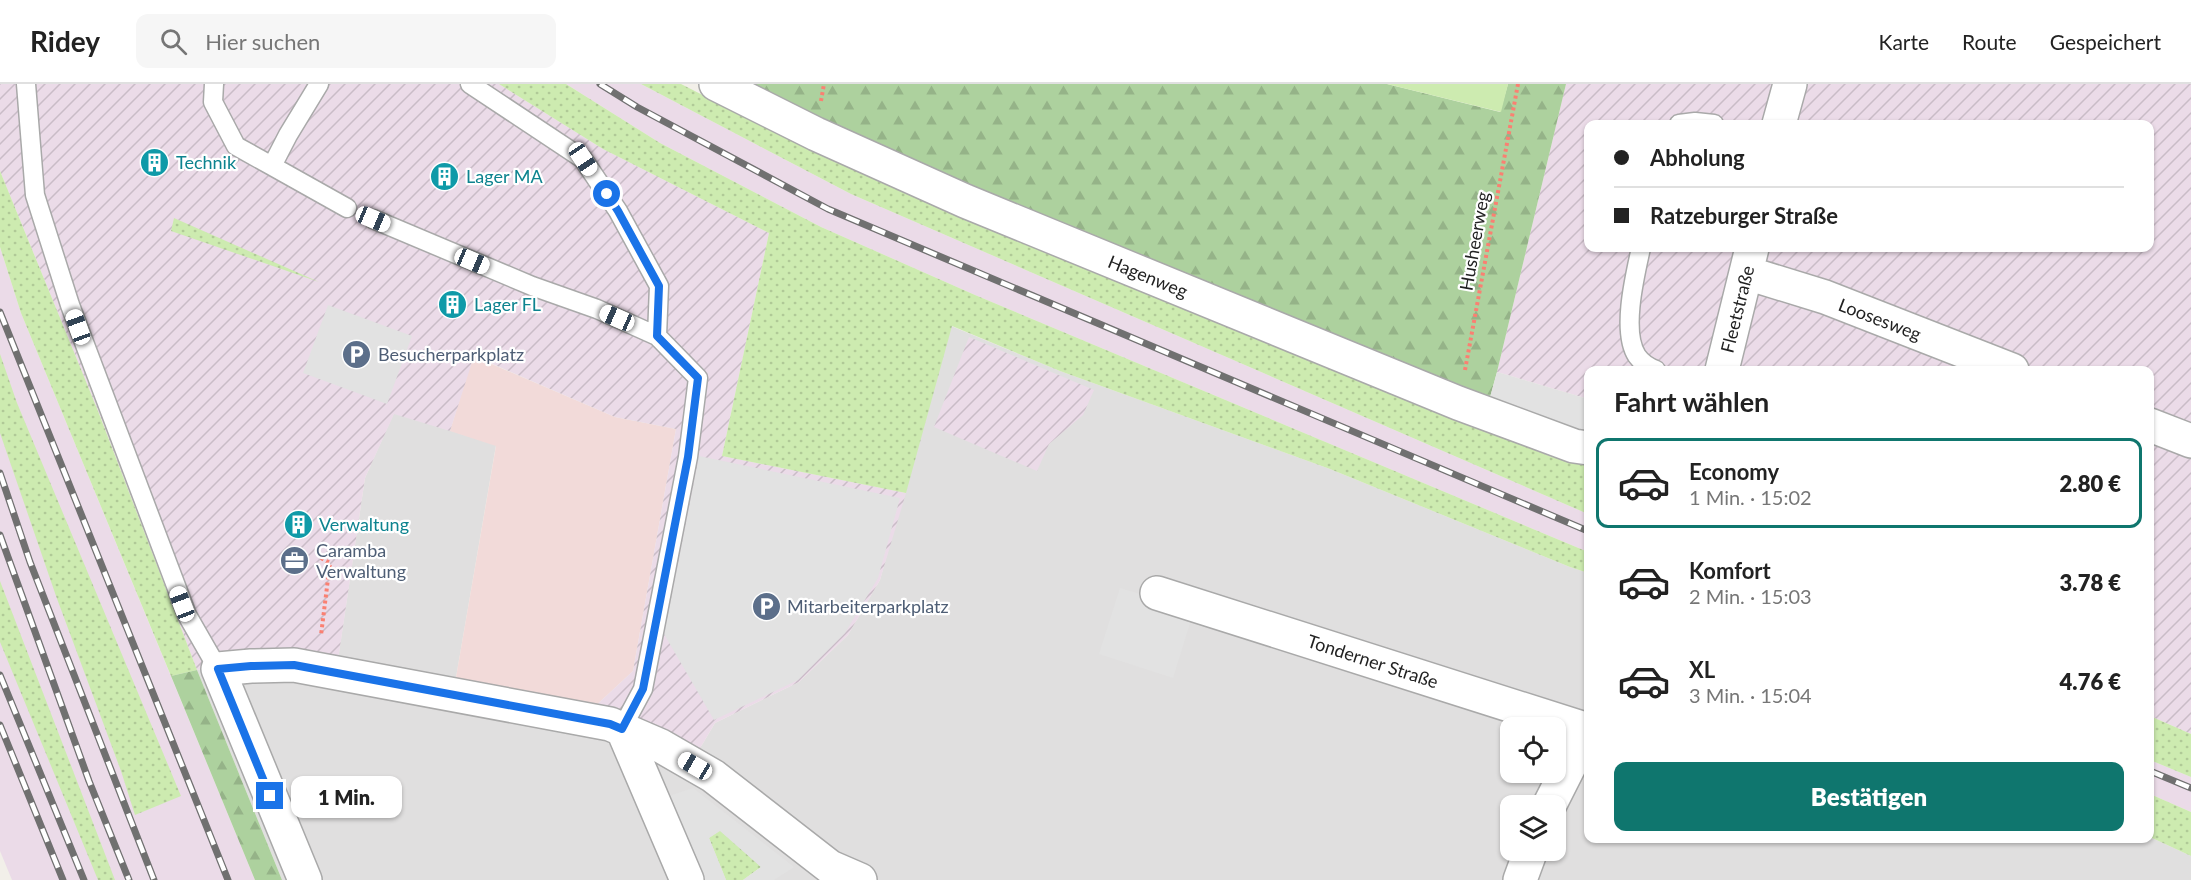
<!DOCTYPE html>
<html lang="de">
<head>
<meta charset="utf-8">
<style>
	body { margin:0; font-family:Lato,sans-serif; background:#f6f6f6; color:#222; height:100vh; display:flex; flex-direction:column; font-size:22px; white-space:nowrap }
	* { box-sizing:border-box; margin:0 }
	p { font-size:20px; color:#767676 }
	.icon { flex:none; width:33px; height:33px; fill:none; stroke:currentColor; stroke-width:2; stroke-linecap:round; stroke-linejoin:round }
	.map { position:relative; flex:1; overflow:hidden }
	.side { position:absolute; left:1584px; top:282px; width:570px; height:477px; display:flex; flex-direction:column; background:#fff; border-radius:12px; box-shadow:0 2px 4px #0004 }
	.side>* { flex:none }
	.banner { position:absolute; left:1584px; top:36px; width:570px; height:132px; border-radius:12px; box-shadow:0 2px 4px #0004; display:grid; align-content:center; height:132px; padding:0 30px; background:#fff }
	.tools { position:absolute; left:1500px; top:633px; display:grid; gap:12px }
	.tools a { display:grid; place-items:center; width:66px; height:66px; border-radius:12px; background:#fff; box-shadow:0 2px 4px #0004; font-size:30px }
	.end { position:absolute; width:27px; height:27px; margin:-14px; border:8px solid #1a73e8; background:#fff; box-shadow:0 0 0 3px #fff }
	.from { border-radius:50% }
	.bubble { position:absolute; height:42px; border-radius:12px; background:#fff; box-shadow:0 2px 4px #0004; font-size:20px; font-weight:800; line-height:42px; text-align:center }
	.car { position:absolute; width:18px; height:36px; margin:-18px -9px; border-radius:8px; box-shadow:0 0 4px 2px #0007; background:linear-gradient(#fff 24%,#345 0 40%,#fff 0 76%,#345 0 86%,#fff 0) }
	.banner b { display:flex; align-items:center; gap:21px; height:57px; font-size:22px }
	.banner b+b { border-top:2px solid #e0e0e0 }
	.banner i { width:15px; height:15px; background:#222 }
	ul { padding:0; list-style:none }
	li { display:flex; align-items:center; gap:18px; height:90px; margin:0 12px 9px; padding:0 18px; border:3px solid transparent; border-radius:12px }
	li div { flex:1 }
	li b { display:block; font-size:22px }
	li em { font-style:normal; font-weight:800 }
	li.current { border-color:#0f766e }
	li>.icon { width:54px; height:54px; stroke-width:1.5 }
	h2 { padding:0 30px; font-size:27px; line-height:72px }
	.button { display:flex; gap:12px; margin-top:auto; padding:12px 30px }
	.button a { flex:1; height:69px; border-radius:12px; background:#0f766e; color:#fff; font-size:24px; font-weight:800; line-height:69px; text-align:center }
	header { display:flex; align-items:center; gap:36px; box-sizing:border-box; height:84px; padding:0 30px; background:#fff; border-bottom:2px solid #e0e0e0 }
	header strong { font-size:28px }
	nav { display:flex; gap:33px; margin-inline-start:auto; font-size:21px }
	.search { width:420px; height:54px; background:#f6f6f6; display:flex; align-items:center; gap:15px; box-sizing:border-box; padding:0 21px; border-radius:12px; color:#767676; font-size:22px }
	.map>svg:first-child { display:block }
	.residential { fill:#e0dfdf; fill-rule:evenodd }
	.commercial { fill:#f2dad9 }
	.industrial { fill:url(#industrial-furrows); fill-rule:evenodd }
	.railway { fill:#ebdbe8 }
	.grass { fill:url(#grass-dots) }
	.forest { fill:url(#forest-firs) }
	.garden { fill:#cdebb0 }
	.parking { fill:#e2e2e2 }
	.lines { fill:none; stroke-linecap:round; stroke-linejoin:round }
	.service-casing { stroke:#a9a9a9; stroke-width:21 }
	.minor-casing { stroke:#a9a9a9; stroke-width:36 }
	.path { stroke:#fa8072; stroke-width:4; stroke-dasharray:3 3; stroke-linecap:butt }
	.service { stroke:#fff; stroke-width:18 }
	.minor { stroke:#fff; stroke-width:33 }
	.rail-casing { stroke:#707070; stroke-width:7 }
	.rail { stroke:#fff; stroke-width:4.5; stroke-dasharray:14; stroke-linecap:butt }
	.route { stroke:#1a73e8; stroke-width:8 }
	.labels { text-anchor:middle; dominant-baseline:central; stroke-width:4.5; stroke-linejoin:round; paint-order:stroke }
	.culture-label { font-size:18px; fill:#0d838f; stroke:#fff; text-anchor:start }
	.street-label { font-size:18px; fill:#222; stroke:#fff }
	.service-label { font-size:18px; fill:#4e5e75; stroke:#fff; text-anchor:start }
</style>
</head>
<body>
<header>
<strong>Ridey</strong>
<div class="search"><svg class="icon" aria-label="search" viewBox="0 0 24 24"><circle cx="10" cy="10" r="6"/><path d="M15 15l6 6"/></svg>Hier suchen</div>
<nav><a>Karte</a><a>Route</a><a>Gespeichert</a></nav>
</header>
<div class="map">
<svg width="2191" height="796" viewBox="0 0 2191 796">
	<defs>
		<pattern id="industrial-furrows" width="10" height="10" patternUnits="userSpaceOnUse" patternTransform="scale(1.5)"><rect width="10" height="10" fill="#ebdbe8"/><path d="M-1 1l2-2M0 10L10 0M9 11l2-2" fill="none" stroke="#c9bcc7"/></pattern>
		<pattern id="grass-dots" width="8" height="8" patternUnits="userSpaceOnUse" patternTransform="scale(1.5)"><rect width="8" height="8" fill="#cdebb0"/><path d="M2 2h.1M6 6h.1" fill="none" stroke="#b0c997" stroke-width="1.8" stroke-linecap="round"/></pattern>
		<pattern id="forest-firs" width="22" height="20" patternUnits="userSpaceOnUse" patternTransform="scale(1.5)"><rect width="22" height="20" fill="#add19e"/><path d="M5 1l3.5 6h-7zM16 11l3.5 6h-7z" fill="#95b388"/></pattern>
	</defs>
	<rect width="100%" height="100%" fill="#f2efe9"/>
	<path class="residential" d="M951,242L1060,287L1330,385L1570,483L1588,489V754L2150,753L2191,772V796H743L761,784L709,754L726,796H282L197,586L216,581L337,582L365,394L394,329L496,361L454,605L693,676L715,639L799,598L848,551L880,496ZM1510,644H1556V688H1510ZM1510,722H1556V766H1510Z"/>
	<path class="commercial" d="M473,272L615,333L676,345L633,587L590,627L454,605L496,362L450,347Z"/>
	<path class="industrial" d="M0,0H499L603,65L769,149L722,372L906,409L880,496L848,551L799,598L715,639L693,676L590,627L633,587L676,345L615,333L474,272L450,347L394,330L365,394L337,583L216,581L197,586L98,327L0,87Z
		M1566,0H2191V650L2150,632V286H1588V315L1497,288ZM1588,40H2150V164H1588Z
		M969,253L1094,306L1083,331L1049,360L1037,387L934,343Z"/>
	<path class="railway" d="M566,0H641L851,110L1588,430V468L975,211L821,143L660,59Z
		M0,163L21,229L255,796H12L0,767Z
		M2150,676L2191,693V728L2150,710Z"/>
	<path class="grass" d="M499,0H566L660,59L821,143L975,211L1588,468V489L1570,483L1330,385L1060,287L952,242L906,409L722,372L769,149L603,65Z
		M641,0H681L797,59L903,107L1222,240L1552,373L1588,381V430L851,110Z
		M0,87L98,327L197,586L171,592L21,229L0,163Z
		M174,134L319,198L171,147Z
		M0,270L17,319L181,712L135,731L121,687L56,512L0,349Z
		M0,497L115,796H98L0,558Z
		M2150,632L2191,650V693L2150,676Z
		M2150,710L2191,728V772L2150,753Z
		M720,746L761,783L743,796H726L709,754Z"/>
	<path class="forest" d="M748,0H1387L1500,28L1508,0H1566L1497,288L1489,317L939,88Z
		M197,586L282,796H255L171,592Z"/>
	<path class="garden" d="M1387,0H1508L1501,28Z"/>
	<path class="parking" d="M328,221L412,252L387,320L303,289Z
		M1497,288L1588,315V350L1489,317Z
		M699,372L900,414L878,494L845,549L798,596L714,636L664,550Z
		M1120,504L1194,526L1173,594L1099,570Z
		M693,704L794,783L774,796H743L761,783L720,747L709,754L726,796H703L666,713Z"/>
	<g class="lines">
		<defs>
			<path id="service" d="M26,0L35,111L70,221L187,531L218,585
				M214,0L213,18L236,62L272,82
				M319,0L288,51L272,82L347,124
				M470,0L583,75L618,127L659,202L657,252L698,294L688,373L643,605L622,644
				M1679,40L1695,38L1714,40
				M373,135L532,202L597,225L657,252
				M1641,164C1635,191 1621,248 1637,272C1642,279 1648,283 1656,286"/>
			<path id="minor" d="M716,0L816,50L965,117L1458,319L1574,362L1588,364
				M1779,40L1790,0
				M1747,189L1825,213L2012,286
				M1722,286L1752,164
				M2150,341L2191,357
				M1157,509L1588,646
				M622,644L687,796
				M1549,722L1588,645
				M305,796L218,585L251,582L294,581L610,640L661,662L713,692L830,783L860,796
				M1520,796L1531,766"/>
		</defs>
		<use href="#service" class="service-casing"/>
		<use href="#minor" class="minor-casing"/>
		<path class="path" d="M821,17L824,0
			M1465,286L1518,0
			M321,474L330,479L321,551"/>
		<use href="#service" class="service"/>
		<use href="#minor" class="minor"/>
		<defs>
			<path id="rail" d="M600,0L637,23L828,125L1588,447
				M0,228L228,796
				M0,389L30,478L154,796
				M0,451L89,697L129,796
				M0,591L84,796
				M0,641L63,796
				M2150,687L2191,704"/>
		</defs>
		<use href="#rail" class="rail-casing"/>
		<use href="#rail" class="rail"/>
	</g>
	<g class="lines">
		<path class="route" d="M270,712L218,585L251,582L294,581L610,640L622,645L643,605L688,373L698,294L657,252L659,202L618,127L607,110"/>
	</g>
	<defs>
		<symbol id="building-disc" viewBox="-11 -11 22 22"><circle r="9.5" fill="#0f9aa8" stroke="#fff"/><path d="M-4-6H4V6H1V3H-1V6H-4ZM-2.5-4.3h1.7v1.8h-1.7ZM.8-4.3h1.7v1.8H.8ZM-2.5-1h1.7V.8h-1.7ZM.8-1h1.7V.8H.8Z" fill="#fff"/></symbol>
		<symbol id="parking-disc" viewBox="-11 -11 22 22"><circle r="9.5" fill="#5c6f8a" stroke="#fff"/><path d="M-3.5-5.5H1a3.5 3.5 0 0 1 0 7H-1V5.5H-3.5ZM-1-3.4V-.6H.8a1.4 1.4 0 0 0 0-2.8Z" fill="#fff"/></symbol>
		<symbol id="office-disc" viewBox="-11 -11 22 22"><circle r="9.5" fill="#5c6f8a" stroke="#fff"/><path d="M-6-3h4V-5.5h4V-3h4V5H-6ZM-1-4.5V-3h2v-1.5ZM-6 0V1H6V0Z" fill="#fff"/></symbol>
	</defs>
	<g fill-rule="evenodd">
		<use href="#building-disc" x="138" y="62" width="33" height="33"/>
		<use href="#building-disc" x="428" y="76" width="33" height="33"/>
		<use href="#building-disc" x="436" y="204" width="33" height="33"/>
		<use href="#parking-disc" x="340" y="254" width="33" height="33"/>
		<use href="#building-disc" x="282" y="424" width="33" height="33"/>
		<use href="#office-disc" x="278" y="460" width="33" height="33"/>
		<use href="#parking-disc" x="750" y="506" width="33" height="33"/>
	</g>
	<g class="labels">
		<g class="culture-label">
			<text x="176" y="78">Technik</text>
			<text x="466" y="92">Lager MA</text>
			<text x="474" y="220">Lager FL</text>
			<text x="319" y="440">Verwaltung</text>
		</g>
		<g class="street-label">
			<text transform="translate(1474 157) rotate(-80)">Husheerweg</text>
			<text transform="translate(1148 192) rotate(22)">Hagenweg</text>
			<text transform="translate(1737 225) rotate(-76)">Fleetstraße</text>
			<text transform="translate(1880 235) rotate(21)">Loosesweg</text>
			<text transform="translate(1373 577) rotate(18)">Tonderner Straße</text>
		</g>
		<g class="service-label">
			<text x="378" y="270">Besucherparkplatz</text>
			<text x="316" y="466">Caramba<tspan x="316" dy="21">Verwaltung</tspan></text>
			<text x="787" y="522">Mitarbeiterparkplatz</text>
		</g>
	</g>
</svg>
<div class="tools">
<a><svg class="icon" aria-label="locate" viewBox="0 0 24 24"><circle cx="12" cy="12" r="6"/><path d="M12 2v4M12 18v4M2 12h4M18 12h4"/></svg></a>
<a><svg class="icon" aria-label="layers" viewBox="0 0 24 24"><path d="M12 4l9 5-9 5-9-5zM3 14l9 5 9-5"/></svg></a>
</div>
<i class="end from" style="left:607px;top:110px"></i>
<i class="end" style="left:270px;top:712px"></i>
<div class="bubble" style="left:291px;top:692px;width:111px">1 Min.</div>
<i class="car" style="left:583px;top:75px;rotate:146deg"></i>
<i class="car" style="left:373px;top:135px;rotate:113deg"></i>
<i class="car" style="left:472px;top:177px;rotate:113deg"></i>
<i class="car" style="left:617px;top:234px;rotate:294deg"></i>
<i class="car" style="left:78px;top:243px;rotate:340deg"></i>
<i class="car" style="left:182px;top:520px;rotate:339deg"></i>
<i class="car" style="left:695px;top:682px;rotate:300deg"></i>
<div class="banner">
<b><i class="from"></i>Abholung</b>
<b><i></i>Ratzeburger Straße</b>
</div>
<section class="side">
<h2>Fahrt wählen</h2>
<ul>
<li class="current"><svg class="icon" aria-label="car" viewBox="0 0 24 24"><path d="M5 17H2v-5l4-1 3-4h7l3 4 3 1v5h-3M9 17h6M6 11h13"/><circle cx="7" cy="17" r="2"/><circle cx="17" cy="17" r="2"/></svg><div><b>Economy</b><p>1 Min. · 15:02</p></div><em>2.80 €</em></li>
<li><svg class="icon" aria-label="car" viewBox="0 0 24 24"><path d="M5 17H2v-5l4-1 3-4h7l3 4 3 1v5h-3M9 17h6M6 11h13"/><circle cx="7" cy="17" r="2"/><circle cx="17" cy="17" r="2"/></svg><div><b>Komfort</b><p>2 Min. · 15:03</p></div><em>3.78 €</em></li>
<li><svg class="icon" aria-label="car" viewBox="0 0 24 24"><path d="M5 17H2v-5l4-1 3-4h7l3 4 3 1v5h-3M9 17h6M6 11h13"/><circle cx="7" cy="17" r="2"/><circle cx="17" cy="17" r="2"/></svg><div><b>XL</b><p>3 Min. · 15:04</p></div><em>4.76 €</em></li>
</ul>
<div class="button"><a>Bestätigen</a></div>
</section>
</div>
</body>
</html>
